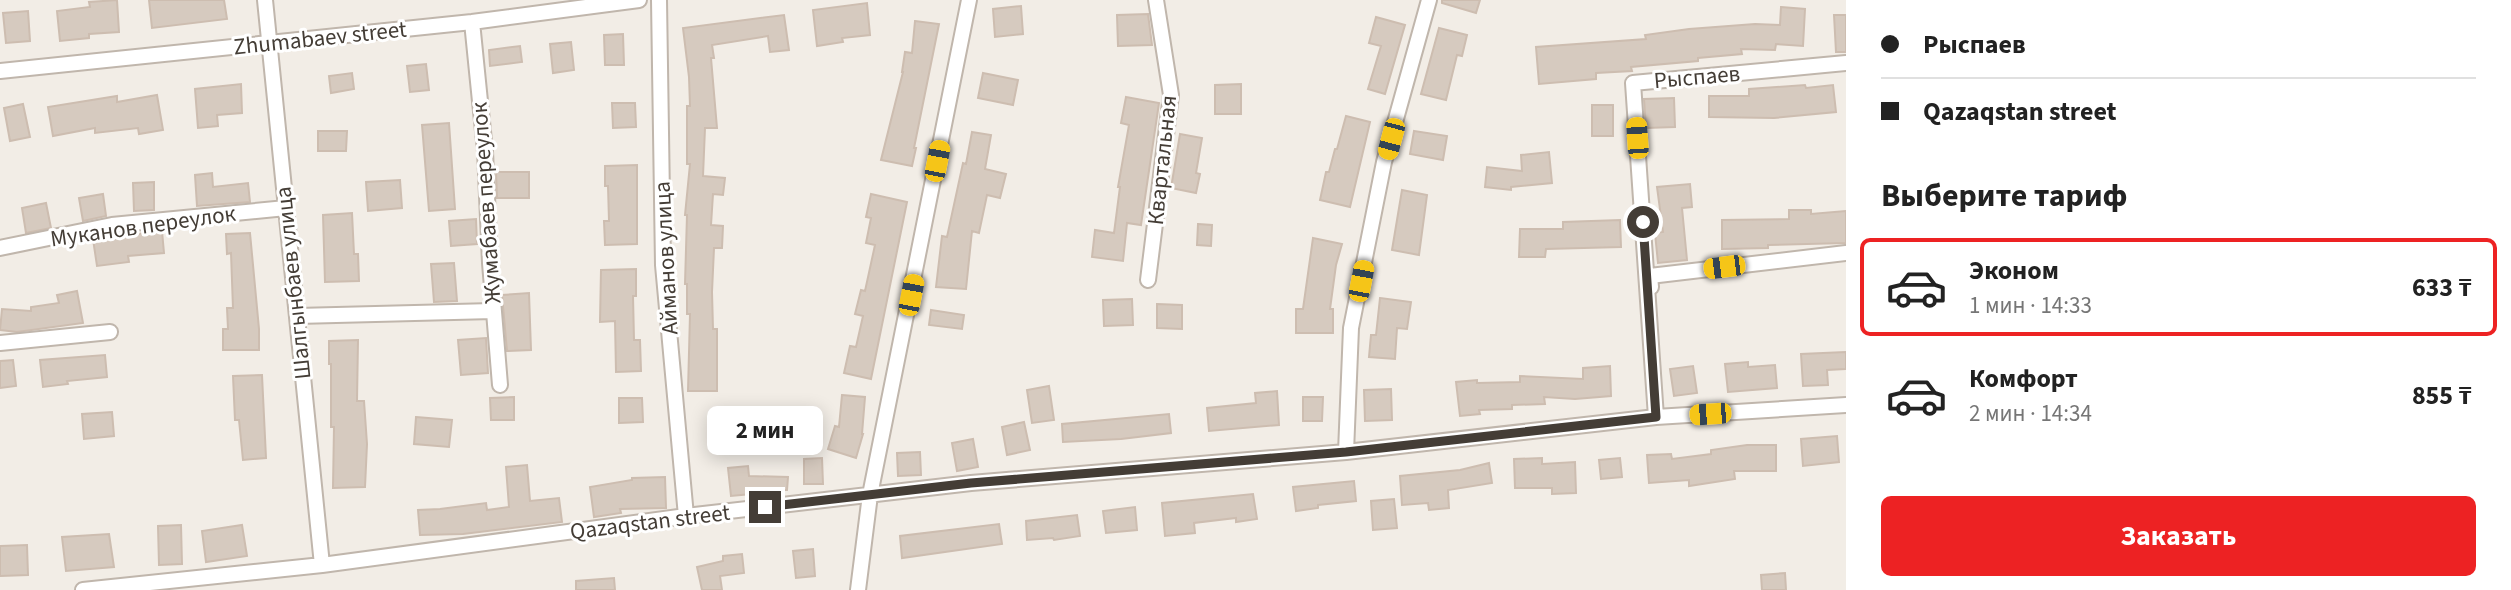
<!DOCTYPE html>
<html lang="ru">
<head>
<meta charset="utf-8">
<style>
	body { margin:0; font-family:"Source Sans 3",sans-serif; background:#f2f2f2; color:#222; height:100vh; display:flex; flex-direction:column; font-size:26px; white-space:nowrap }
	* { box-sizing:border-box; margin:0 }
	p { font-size:23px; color:#767676 }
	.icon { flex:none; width:38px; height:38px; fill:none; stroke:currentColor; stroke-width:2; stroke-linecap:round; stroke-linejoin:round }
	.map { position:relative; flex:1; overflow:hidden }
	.details { display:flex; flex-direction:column; background:#fff; width:665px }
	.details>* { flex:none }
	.hud { display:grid; align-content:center; height:154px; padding:0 35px; background:#fff }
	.end { position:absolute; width:32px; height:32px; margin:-16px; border:9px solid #443d36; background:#fff; box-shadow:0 0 0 4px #fff }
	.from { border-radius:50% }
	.bubble { position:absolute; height:49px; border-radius:10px; background:#fff; box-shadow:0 4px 18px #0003; font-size:23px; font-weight:700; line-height:49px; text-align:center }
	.car { position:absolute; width:21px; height:42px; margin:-21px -10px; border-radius:9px; box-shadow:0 0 5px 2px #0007; background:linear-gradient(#f5c518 24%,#345 0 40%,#f5c518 0 76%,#345 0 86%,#f5c518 0) }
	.hud b { display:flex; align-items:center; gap:24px; height:66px; font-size:26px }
	.hud b+b { border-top:2px solid #e0e0e0 }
	.hud i { width:18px; height:18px; background:#222 }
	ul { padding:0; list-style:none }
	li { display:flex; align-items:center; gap:21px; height:98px; margin:0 14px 10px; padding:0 21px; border:4px solid transparent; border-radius:10px }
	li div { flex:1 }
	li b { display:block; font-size:26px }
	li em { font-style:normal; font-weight:700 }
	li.on { border-color:#ed2223 }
	li>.icon { width:63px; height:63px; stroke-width:1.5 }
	h2 { padding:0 35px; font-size:32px; line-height:84px }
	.action { display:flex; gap:14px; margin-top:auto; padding:14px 35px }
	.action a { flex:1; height:80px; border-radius:10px; background:#ed2223; color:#fff; font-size:28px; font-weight:700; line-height:80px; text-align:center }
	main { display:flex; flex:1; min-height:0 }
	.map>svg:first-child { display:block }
	.building { fill:#d6cabf; stroke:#cdbdb0; stroke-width:2 }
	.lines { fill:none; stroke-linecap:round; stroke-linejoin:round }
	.minor-casing { stroke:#c0b6ac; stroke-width:18 }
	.minor { stroke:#fff; stroke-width:14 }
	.route { stroke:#443d36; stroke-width:9 }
	.labels { text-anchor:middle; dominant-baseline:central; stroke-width:6; stroke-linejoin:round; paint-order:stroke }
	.street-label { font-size:23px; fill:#443d36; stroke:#fff }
</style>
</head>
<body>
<main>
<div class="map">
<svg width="1846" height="590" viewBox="0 0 1846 590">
	<rect width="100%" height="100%" fill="#f2ede6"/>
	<path class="building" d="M117,0L119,32L89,34V38L60,41L57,11L90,7L89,2Z
		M149,0H224L227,19L152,28Z
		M1442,0H1480L1476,13L1442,3Z
		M867,3L870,35L842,38L843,42L817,46L813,10Z
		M1021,6L1023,34L995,37L993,9Z
		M1781,7L1805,9L1803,46L1776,44L1775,50L1741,49L1742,54L1698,58V61L1631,67L1632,71L1596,73V79L1539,84L1536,47L1646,39L1645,35L1689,29L1755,24L1780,25Z
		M28,11L30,41L6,43L3,13Z
		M1148,14L1152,45L1118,46L1117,15Z
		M784,15L789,50L770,52L768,36L712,45L714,58H711L717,128H705L703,176L725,178L723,195L713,194L711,225L723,226L722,248H714L712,292L713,329H717V391H688L690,314H687V284H685L687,215H685L690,164H687V106H690L689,77L683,28Z
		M1834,15H1846V52H1836Z
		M1376,17L1405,25L1385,94L1368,89L1381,46L1369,43Z
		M915,21L939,24L914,148H916L912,166L881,160L903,72H902L905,52L912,53Z
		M1439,28L1467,35L1462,56L1457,55L1446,100L1421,94Z
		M623,34L624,65H605L604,35Z
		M571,42L574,70L553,73L550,44Z
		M520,46L522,62L490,66L489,50Z
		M426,64L429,90L410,92L407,66Z
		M352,73L354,89L331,93L329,76Z
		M983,73L1018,80L1013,105L978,98Z
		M241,84L242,113L217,115L218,126L198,128L195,89Z
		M1241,84V114H1215V85Z
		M1805,85L1806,88L1833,85L1836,112L1774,118L1709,117V96H1749V89Z
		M157,95L163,130L139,134L138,128L95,133V128L53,136L48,107L117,96V102Z
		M1126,97L1159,103L1141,225L1127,223L1123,261L1092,257L1095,230L1114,233L1120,187H1118L1129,125L1121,123Z
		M1674,98L1675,127L1646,128L1644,99Z
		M612,103H635L636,127L613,128Z
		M23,104L30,137L10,141L4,108Z
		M1592,105H1613V136H1592Z
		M1346,116L1370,122L1350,207L1320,200L1326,172H1329L1335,149H1337Z
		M449,123L455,209L429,211L422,125Z
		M318,131H347L346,151H318Z
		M1414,131L1447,136L1443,160L1410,154Z
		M972,132L991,135L985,169L1006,174L1000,198L987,195L979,233L972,231L966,289L936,287L942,236L947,237L963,163L966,164Z
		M1180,134L1202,138L1196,173L1200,174L1196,193L1171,188Z
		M1549,152L1552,183L1511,187V190L1485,187L1487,167L1522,171L1521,155Z
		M637,165V244L605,245L604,221H609L608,186H605V166Z
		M496,172H529V198H497Z
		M212,173L213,187L248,183L250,202L197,206L195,175Z
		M400,180L402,208L368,211L366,182Z
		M154,182V210L134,211L133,183Z
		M1690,184L1692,207L1682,208L1687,260L1658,263L1655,233L1663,232L1657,187Z
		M1402,190L1427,195L1419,255L1392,250Z
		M103,194L106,216L83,221L79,198Z
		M871,194L907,202L871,379L844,373L850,346L856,347L863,316L855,314L861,290L865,291L875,245L866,243L871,218L866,217Z
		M46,203L51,228L26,233L22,208Z
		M1789,210H1811V214L1846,211V243L1768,245V248L1722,249V220L1789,219Z
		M352,213L354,254H358L359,281L325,282L323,215Z
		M476,219L477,244L451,246L449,221Z
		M1620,220L1621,247L1546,249L1545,257H1519L1520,229H1563V222Z
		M1198,224L1212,225L1211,246L1197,245Z
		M162,231L164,253L128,256L129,262L97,266L93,239Z
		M250,233L259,329V350H223V329H228L227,308H233L231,253L227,254L226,234Z
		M1313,238L1342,244L1336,265L1330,309H1333V333H1296V309H1303Z
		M454,263L457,301L434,302L431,264Z
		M636,269V296H633L634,340H640L641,371L616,372L615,321L600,322L601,270Z
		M77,291L83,323L17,332L0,330L2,309L31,311V307L59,303L57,295Z
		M529,293L531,350L507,351L502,295Z
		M1380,298L1411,302L1407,329L1397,328L1395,359L1369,357L1371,335H1376Z
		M1132,299L1133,325L1104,326L1103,300Z
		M1157,304L1182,305V329L1157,328Z
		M931,310L964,315L962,329L929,325Z
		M486,338L488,373L461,375L458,340Z
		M358,340L357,401H364L367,444L365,487L333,488L334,427H331V364H329V341Z
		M1846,352V369L1827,370L1828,385L1803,386L1801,354Z
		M105,355L107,377L67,381L68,384L43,387L40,360Z
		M13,360L16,386L0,388V361Z
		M1748,362V367L1775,365L1777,388L1728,392L1725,364Z
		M1610,366L1611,396L1575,399L1544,397L1545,404L1512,405V409L1479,410L1480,414L1460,416L1456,382L1477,380V383L1520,382V376L1583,379V368Z
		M1693,366L1697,393L1674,396L1670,369Z
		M262,375L266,458L243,460L239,420H235L233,376Z
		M1049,386L1054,420L1032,423L1027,390Z
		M1391,389L1392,420L1365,421L1364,390Z
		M1277,391L1279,425L1209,431L1207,408L1256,403L1255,393Z
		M842,395L865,397L862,434H863L856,458L828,449L835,426L839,427Z
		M514,397V420H491L490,398Z
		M1303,397H1323L1322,421H1303Z
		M619,398H642L643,422L619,423Z
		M112,412L114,436L84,439L82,414Z
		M1169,414L1171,433L1121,439L1063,442L1062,424Z
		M416,417L452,420L449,447L414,444Z
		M1024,422L1030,450L1007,455L1002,427Z
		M1837,436L1839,462L1803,466L1801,439Z
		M973,439L978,467L957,471L952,443Z
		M1747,445H1776V471H1734L1735,479L1689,486V480L1649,483L1647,455L1671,454L1672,459L1711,454V450Z
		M920,452L921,475L898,476L897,453Z
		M822,458L823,484H804V459Z
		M1542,458V464L1575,462L1576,493L1552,494V488H1515L1514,459Z
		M1620,458L1622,477L1601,479L1599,460Z
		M1489,463L1492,483L1448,490L1449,508L1429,510L1428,503L1402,505L1400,476L1460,470Z
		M527,465L530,501L559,498L562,522L463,534L420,535L418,510L440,509L486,503L487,510L509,507L506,467Z
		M748,466L749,476L788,477L787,490H750L751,494L731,496L728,468Z
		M665,477L666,508L620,509L621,513L594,517L590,487L632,480V478Z
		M1354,481L1356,501L1318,505V508L1296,511L1293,487Z
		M1253,494L1257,519L1236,522V518L1194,523L1195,533L1165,536L1162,503Z
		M1394,499L1397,528L1373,530L1371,501Z
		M1135,507L1137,530L1106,533L1103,511Z
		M1077,515L1080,536L1054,540L1053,538L1027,540L1026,521Z
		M999,524L1002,544L902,558L900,536Z
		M181,525L182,564L159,565L158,526Z
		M242,525L247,556L206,562L202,531Z
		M109,534L114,567L66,571L62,537Z
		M27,545L28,575L0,576V546Z
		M813,549L815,576L796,578L793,551Z
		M742,554L744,573L720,576L722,590H702L697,567L723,561V556Z
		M1785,573L1786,590H1762L1761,575Z
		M614,578L615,590H576V581Z"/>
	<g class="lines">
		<defs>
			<path id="minor" d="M265,0L322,565
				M659,0L663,265L686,516
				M472,22L485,151L490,263L500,385
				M0,71L472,22L639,0
				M0,248L112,225L286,208
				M1148,280L1171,95L1156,0
				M1651,287L1650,276L1846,253
				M297,316L493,311
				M0,343L110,332
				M1656,417L1633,83L1846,63
				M1346,452L1351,328L1384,162L1429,0
				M83,590L322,565L686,516L971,483L1346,452L1656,417L1846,405
				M858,590L870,495L969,0"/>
		</defs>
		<use href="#minor" class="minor-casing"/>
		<use href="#minor" class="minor"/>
	</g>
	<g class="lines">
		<path class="route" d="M765,507L971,483L1346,452L1656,417L1643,222"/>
	</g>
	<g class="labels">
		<g class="street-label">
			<text transform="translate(320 38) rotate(-6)">Zhumabaev street</text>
			<text transform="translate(1697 77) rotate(-5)">Рыспаев</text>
			<text transform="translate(1162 160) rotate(-84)">Квартальная</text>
			<text transform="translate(486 203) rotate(-94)">Жумабаев переулок</text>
			<text transform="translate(143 226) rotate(-8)">Муканов переулок</text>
			<text transform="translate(666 258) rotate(-93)">Айманов улица</text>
			<text transform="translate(293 283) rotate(-96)">Шалгынбаев улица</text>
			<text transform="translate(650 522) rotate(-7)">Qazaqstan street</text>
		</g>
	</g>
</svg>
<i class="end from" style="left:1643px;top:222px"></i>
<i class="end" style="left:765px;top:507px"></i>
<div class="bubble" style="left:707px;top:406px;width:116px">2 мин</div>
<i class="car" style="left:1637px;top:138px;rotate:356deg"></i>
<i class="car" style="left:1391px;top:139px;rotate:195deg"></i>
<i class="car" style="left:937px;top:161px;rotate:11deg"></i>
<i class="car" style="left:1724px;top:267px;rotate:263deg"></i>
<i class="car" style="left:1361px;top:281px;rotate:11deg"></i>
<i class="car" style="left:911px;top:295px;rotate:11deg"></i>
<i class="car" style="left:1710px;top:414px;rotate:266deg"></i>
</div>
<section class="details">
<div class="hud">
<b><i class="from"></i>Рыспаев</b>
<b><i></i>Qazaqstan street</b>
</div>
<h2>Выберите тариф</h2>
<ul>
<li class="on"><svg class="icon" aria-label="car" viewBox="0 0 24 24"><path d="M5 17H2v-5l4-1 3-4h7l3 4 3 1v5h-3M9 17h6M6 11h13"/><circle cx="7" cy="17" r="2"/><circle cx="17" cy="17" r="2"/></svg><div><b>Эконом</b><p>1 мин · 14:33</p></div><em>633 ₸</em></li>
<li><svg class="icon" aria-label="car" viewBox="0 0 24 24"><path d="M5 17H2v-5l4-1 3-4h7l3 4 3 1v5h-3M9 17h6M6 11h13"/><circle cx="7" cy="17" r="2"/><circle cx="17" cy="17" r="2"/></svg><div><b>Комфорт</b><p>2 мин · 14:34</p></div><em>855 ₸</em></li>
</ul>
<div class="action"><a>Заказать</a></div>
</section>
</main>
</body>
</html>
